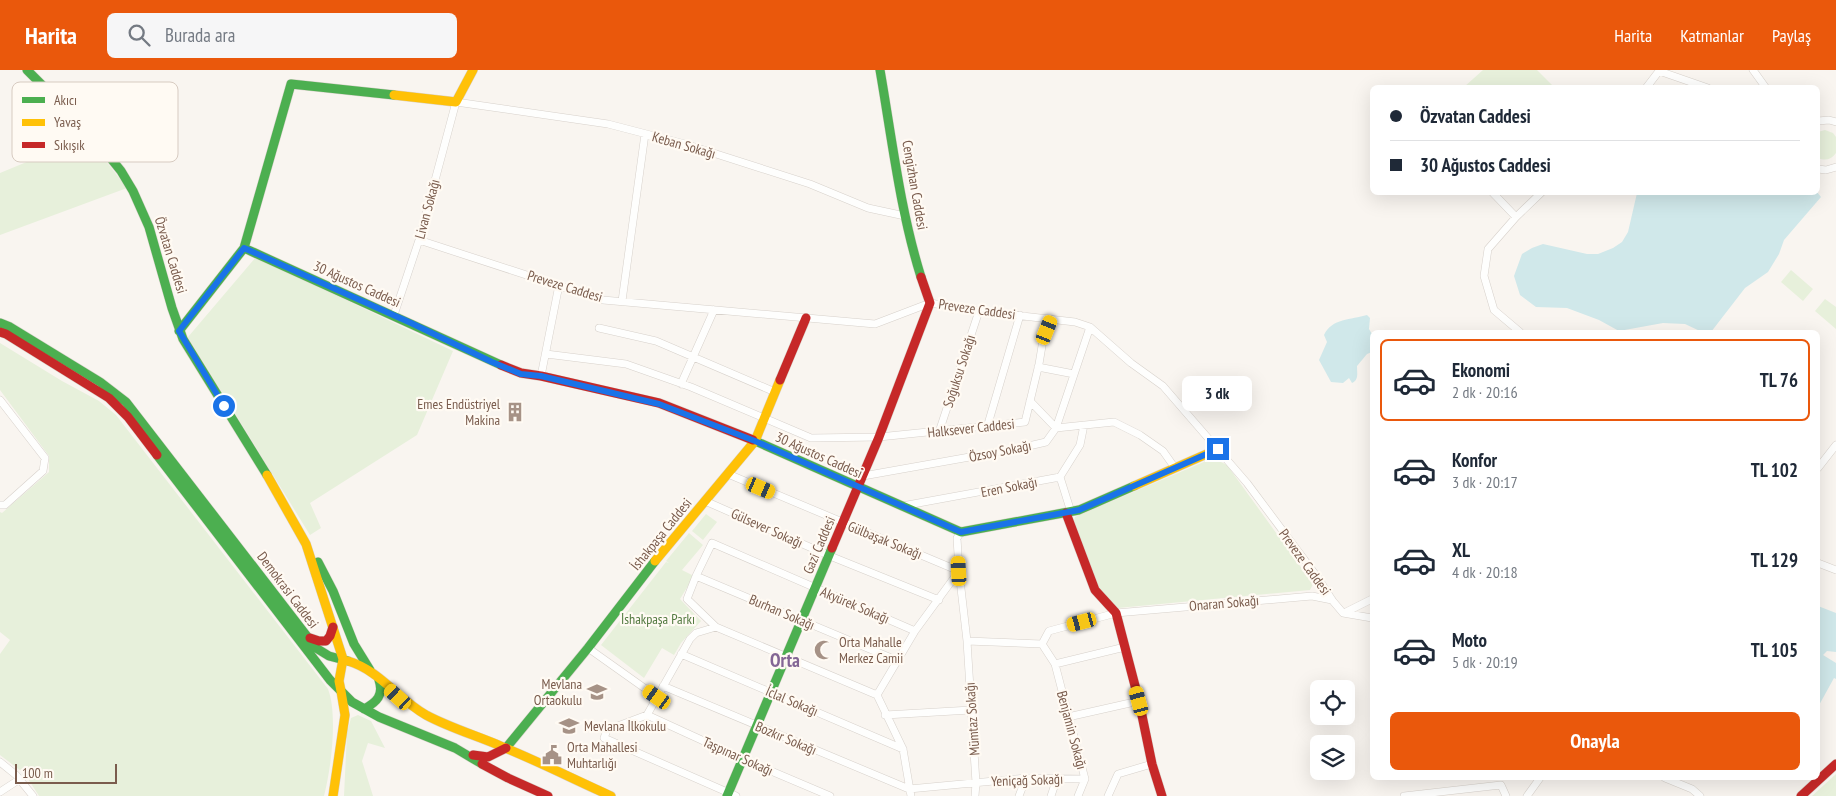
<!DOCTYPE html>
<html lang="tr">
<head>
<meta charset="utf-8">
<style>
	body { margin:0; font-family:"PT Sans Narrow",sans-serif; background:#f6f6f7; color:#1f2937; height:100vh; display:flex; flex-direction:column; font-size:19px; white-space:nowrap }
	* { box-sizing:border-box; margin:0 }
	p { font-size:16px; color:#747a83 }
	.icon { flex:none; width:28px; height:28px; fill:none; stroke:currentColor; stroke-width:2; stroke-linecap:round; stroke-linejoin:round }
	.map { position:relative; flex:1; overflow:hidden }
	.drawer { position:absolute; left:1370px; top:260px; width:450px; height:450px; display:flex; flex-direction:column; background:#fff; border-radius:8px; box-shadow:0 5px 20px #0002 }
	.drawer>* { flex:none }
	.hud { position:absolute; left:1370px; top:15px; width:450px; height:110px; border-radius:8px; box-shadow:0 5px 20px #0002; display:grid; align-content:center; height:110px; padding:0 20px; background:#fff }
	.tools { position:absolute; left:1310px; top:610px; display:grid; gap:10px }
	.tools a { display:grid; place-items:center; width:45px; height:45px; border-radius:8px; background:#fff; box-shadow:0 5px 20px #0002; font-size:25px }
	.scale { position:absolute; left:15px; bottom:12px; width:102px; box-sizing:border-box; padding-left:5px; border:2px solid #7a5c4d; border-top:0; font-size:14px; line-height:18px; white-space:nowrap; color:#7a5c4d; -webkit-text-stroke:4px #fffaf3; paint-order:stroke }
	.end { position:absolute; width:22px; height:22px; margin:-11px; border:6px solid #1a73e8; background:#fff; box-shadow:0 0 0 2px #fff }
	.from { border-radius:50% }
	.bubble { position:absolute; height:35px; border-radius:8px; background:#fff; box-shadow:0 5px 20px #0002; font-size:16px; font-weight:700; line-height:35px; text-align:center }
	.car { position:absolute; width:15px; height:30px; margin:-15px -8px; border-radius:6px; box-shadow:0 0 4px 1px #0007; background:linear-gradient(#f5c518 24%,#345 0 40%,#f5c518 0 76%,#345 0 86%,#f5c518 0) }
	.hud b { display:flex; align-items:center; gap:18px; height:48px; font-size:19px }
	.hud b+b { border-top:1px solid #e0e1e3 }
	.hud i { width:12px; height:12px; background:#1f2937 }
	ul { padding:9px 0 0; list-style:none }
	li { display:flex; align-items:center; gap:15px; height:82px; margin:0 10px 8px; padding:0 10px; border:2px solid transparent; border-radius:8px }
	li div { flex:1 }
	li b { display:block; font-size:19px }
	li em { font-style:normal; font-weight:700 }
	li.active { border-color:#ea580c }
	li>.icon { width:45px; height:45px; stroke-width:1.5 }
	.primary-button { display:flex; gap:10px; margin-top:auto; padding:10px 20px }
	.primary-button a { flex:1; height:58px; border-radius:8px; background:#ea580c; color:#fff; font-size:20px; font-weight:700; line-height:58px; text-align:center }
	header { display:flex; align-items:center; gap:30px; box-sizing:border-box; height:70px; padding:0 25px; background:#ea580c; color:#fff }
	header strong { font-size:24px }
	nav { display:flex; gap:28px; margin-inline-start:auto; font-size:18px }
	.search { width:350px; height:45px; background:#f6f6f7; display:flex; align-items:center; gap:12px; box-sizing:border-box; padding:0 18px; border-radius:8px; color:#747a83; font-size:19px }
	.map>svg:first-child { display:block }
	.green { fill:#e7f0db }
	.water { fill:#d0e8ea }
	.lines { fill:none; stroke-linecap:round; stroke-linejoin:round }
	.street-casing { stroke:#d7d1cb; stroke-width:8 }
	.fast-casing { stroke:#d9d2cb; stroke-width:10 }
	.slow-casing { stroke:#d9d2cb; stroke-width:10 }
	.jam-casing { stroke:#d9d2cb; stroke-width:10 }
	.street { stroke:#fefefd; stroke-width:7 }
	.fast { stroke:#4caf50; stroke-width:9 }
	.slow { stroke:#ffc107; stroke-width:9 }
	.jam { stroke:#c62828; stroke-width:9 }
	.route { stroke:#1a73e8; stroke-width:6 }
	.labels { text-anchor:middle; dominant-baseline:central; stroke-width:4.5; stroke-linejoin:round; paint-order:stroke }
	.street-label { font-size:14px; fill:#7a5c4d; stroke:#fffaf3 }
	.poi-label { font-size:14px; fill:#7a5c4d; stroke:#fffaf3; text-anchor:start }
	.park-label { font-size:14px; fill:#537a41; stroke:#fffaf3 }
	.district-label { font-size:19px; font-weight:bold; fill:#846695; stroke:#fffaf3 }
	.key { fill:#fffaf3; stroke:#d7cbc1; stroke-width:1 }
	.key-label { font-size:14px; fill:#7a5c4d }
</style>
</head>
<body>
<header>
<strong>Harita</strong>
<div class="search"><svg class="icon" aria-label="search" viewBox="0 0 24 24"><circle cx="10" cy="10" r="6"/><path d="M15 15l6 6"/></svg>Burada ara</div>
<nav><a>Harita</a><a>Katmanlar</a><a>Paylaş</a></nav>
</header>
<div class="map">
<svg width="1836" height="726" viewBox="0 0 1836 726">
	<rect width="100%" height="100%" fill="#f9f5f0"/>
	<path class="green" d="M1483,0H1537L1554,17H1464Z
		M1825,60L1833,63L1836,67V83C1831,90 1825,91 1818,88V62Z
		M87,67L127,118L0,165V103Z
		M256,187L453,281L417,365L310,433L321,458L310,465L188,267Z
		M1791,200L1813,219L1803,231L1781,212Z
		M1825,229L1836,237V259L1815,241Z
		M0,273L62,311L99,331L116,345L328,619C338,645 331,699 324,726H39L25,704L0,685V584L10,570L0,562V442L2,443L49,402V386L0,320Z
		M1213,388L1227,395L1313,514L1310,520L1118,538L1098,518L1074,451L1075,447Z
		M706,444L717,452L703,470L692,461Z
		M689,463L703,475L682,500L694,506L680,529L701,551L681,573L674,585L662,578L644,608L601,575L666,492L669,493L666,491Z
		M358,645L371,651L385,678L368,673L362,691L373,726H344L347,663L351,648Z
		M1836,704V726H1812Z"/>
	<path class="water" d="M1817,122L1821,127L1784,170L1779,184L1768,202L1745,218L1711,262H1702L1685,254L1663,253L1619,261L1599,250L1567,238L1536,237L1520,225L1514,206L1522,184L1532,178L1543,174L1587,184H1598L1613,178L1622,172L1628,162L1637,123Z
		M1367,245L1370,248L1369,259L1372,264V282L1367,284L1357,296C1357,303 1359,310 1352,313L1349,308L1343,313L1331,312L1319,290L1327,272L1324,265C1332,248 1351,250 1367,245Z
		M1818,536L1836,543V582L1827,581L1823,585L1836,593V609L1834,608L1818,637Z"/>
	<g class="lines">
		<defs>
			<path id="street" d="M1753,0L1766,18
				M1646,18L1659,1L1708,18
				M1818,51L1829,50L1836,52
				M1818,99L1826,100L1836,97
				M1492,122L1516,147
				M419,170L603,230L875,254L930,233L979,241L1075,252L1090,257L1131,293L1163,316L1247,413L1318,508L1332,530L1343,543L1372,548
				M622,231L645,64
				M394,245L419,170L456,32L608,54L685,74L810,114L868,138L905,146
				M599,258L656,271L775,322
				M1520,262L1494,240L1484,206L1488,179L1516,147L1542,122
				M546,284L626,294L691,317L811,368L879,367L1025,352L1039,294L1043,270L1051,250
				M1038,297L1074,304
				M541,306L559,215
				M681,314L714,240
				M0,330L45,388L43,401L5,435H0
				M1030,331L1056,358L1090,257
				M988,354L1020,245
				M939,362L979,241
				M1818,398L1836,375
				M728,404L959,501L967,571L976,713L975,726
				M863,406L1020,378L1046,372L1056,358L1114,352L1140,365L1163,381L1175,398
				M1060,407L1071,442
				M705,431L830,486L939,530
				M902,436L1060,407L1080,375L1084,355
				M1818,493L1836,500
				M696,506L896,590
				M1344,543L1372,529
				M716,557L696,563L690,569L647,645L607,660L604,668L736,726
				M967,571L1042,574L1055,594L1125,577
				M1042,574L1049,561L1116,543L1312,526L1332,530
				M588,578L657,627
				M681,584L903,679
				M1055,594L1085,709L1078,726
				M663,616L909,719L1026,708L1085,709
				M877,625L716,557L687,529L696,506L712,473L915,561
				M647,645L743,689L830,726
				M885,645L971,640
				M1068,647L1139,631
				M0,692L16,705L33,726
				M1665,708L1692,719L1700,726
				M0,722L20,709
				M911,726L903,679L877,625L915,561L959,501L957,468L961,462
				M1019,726L1026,708
				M1051,726L1057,708
				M1108,726L1118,704L1152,694
				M1404,726L1501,715L1506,726
				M1527,726L1540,708"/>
			<path id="fast" d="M27,0L92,65L121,101L133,121L149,157L172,238L183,269L267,405
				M880,0C892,69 900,140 921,207
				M244,178L501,295
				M0,253L10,257L100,312L126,332L316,578L329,586L348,591
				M179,261L244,178L291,14L394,25
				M753,370L961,462L1079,440L1134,416
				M157,385L330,610L352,632L379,647L455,678L482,694
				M318,492L333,521L354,574L370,600
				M364,639C377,632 384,625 379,610
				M506,678L588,578L655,491
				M727,726L832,478"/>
			<path id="slow" d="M394,25L456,32L473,0
				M267,405L306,474L343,589L339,611L341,621
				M1134,416L1218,379
				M655,491L755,371L780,310
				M348,591C379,600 398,629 426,645C450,658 478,666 503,677C540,692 575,710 611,726
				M333,726L345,645L341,621"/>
			<path id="jam" d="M0,262L6,264L109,328L128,347L157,385
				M501,295L521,303L541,306L659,333L753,370
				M780,310L806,248
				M1066,443L1095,520L1116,543L1139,631L1152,694L1162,726
				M832,478L879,367L930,233L921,207
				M310,568L319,571H326L330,566L333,557
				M473,685L488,687L506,678
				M482,694L508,708L548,726
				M1801,726L1836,694"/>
		</defs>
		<use href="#street" class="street-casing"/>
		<use href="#fast" class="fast-casing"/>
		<use href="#slow" class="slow-casing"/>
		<use href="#jam" class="jam-casing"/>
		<use href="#street" class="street"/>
		<use href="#fast" class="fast"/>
		<use href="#slow" class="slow"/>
		<use href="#jam" class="jam"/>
	</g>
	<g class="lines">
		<path class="route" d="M224,336L179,261L244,178L411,253L492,292L521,304L541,306L659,334L755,371L961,462L1079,440L1218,379"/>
	</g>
	<defs>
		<symbol id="building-bare" viewBox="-9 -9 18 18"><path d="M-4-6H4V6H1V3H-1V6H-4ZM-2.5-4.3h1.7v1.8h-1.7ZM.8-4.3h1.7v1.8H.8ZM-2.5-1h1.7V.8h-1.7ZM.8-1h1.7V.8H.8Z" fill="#a69286" stroke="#fffaf3" stroke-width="2.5" paint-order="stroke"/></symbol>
		<symbol id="mosque-bare" viewBox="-9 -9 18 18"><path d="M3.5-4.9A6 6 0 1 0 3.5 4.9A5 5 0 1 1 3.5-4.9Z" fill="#a69286" stroke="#fffaf3" stroke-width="2.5" paint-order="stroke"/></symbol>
		<symbol id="school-bare" viewBox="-9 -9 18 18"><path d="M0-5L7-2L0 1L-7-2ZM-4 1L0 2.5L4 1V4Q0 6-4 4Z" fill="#a69286" stroke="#fffaf3" stroke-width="2.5" paint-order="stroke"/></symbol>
		<symbol id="civic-bare" viewBox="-9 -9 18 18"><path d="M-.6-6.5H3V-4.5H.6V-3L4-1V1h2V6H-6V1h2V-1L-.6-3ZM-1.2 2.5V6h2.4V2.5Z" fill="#a69286" stroke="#fffaf3" stroke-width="2.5" paint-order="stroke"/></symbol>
	</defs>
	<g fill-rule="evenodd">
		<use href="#building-bare" x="501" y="328" width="28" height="28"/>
		<use href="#mosque-bare" x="810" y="566" width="28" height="28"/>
		<use href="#school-bare" x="583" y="608" width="28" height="28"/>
		<use href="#school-bare" x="555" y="642" width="28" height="28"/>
		<use href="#civic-bare" x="538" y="671" width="28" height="28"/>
	</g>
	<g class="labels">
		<g class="street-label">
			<text transform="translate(684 75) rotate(16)">Keban Sokağı</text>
			<text transform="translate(915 115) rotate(80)">Cengizhan Caddesi</text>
			<text transform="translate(427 139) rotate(-75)">Livan Sokağı</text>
			<text transform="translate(171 185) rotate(73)">Özvatan Caddesi</text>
			<text transform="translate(357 214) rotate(24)">30 Ağustos Caddesi</text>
			<text transform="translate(565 216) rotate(17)">Preveze Caddesi</text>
			<text transform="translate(977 239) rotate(8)">Preveze Caddesi</text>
			<text transform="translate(959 301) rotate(-72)">Soğuksu Sokağı</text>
			<text transform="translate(971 358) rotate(-6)">Halksever Caddesi</text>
			<text transform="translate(1000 381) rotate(-11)">Özsoy Sokağı</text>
			<text transform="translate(819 385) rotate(24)">30 Ağustos Caddesi</text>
			<text transform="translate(1009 417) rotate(-11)">Eren Sokağı</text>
			<text transform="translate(767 458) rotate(24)">Gülsever Sokağı</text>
			<text transform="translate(661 464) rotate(-51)">İshakpaşa Caddesi</text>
			<text transform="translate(885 470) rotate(22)">Gülbaşak Sokağı</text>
			<text transform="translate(819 475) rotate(-67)">Gazi Caddesi</text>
			<text transform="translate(1305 492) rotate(54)">Preveze Caddesi</text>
			<text transform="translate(288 520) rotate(53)">Demokrasi Caddesi</text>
			<text transform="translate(1224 533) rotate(-5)">Onaran Sokağı</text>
			<text transform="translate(855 535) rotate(23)">Akyürek Sokağı</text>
			<text transform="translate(782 542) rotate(23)">Burhan Sokağı</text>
			<text transform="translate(792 631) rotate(23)">İclal Sokağı</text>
			<text transform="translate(972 649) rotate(-94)">Mümtaz Sokağı</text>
			<text transform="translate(1072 660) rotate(75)">Benjamin Sokağı</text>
			<text transform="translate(786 668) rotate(23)">Bozkır Sokağı</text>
			<text transform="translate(738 686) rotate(24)">Taşpınar Sokağı</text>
			<text transform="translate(1027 710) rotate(-2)">Yeniçağ Sokağı</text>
		</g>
		<g class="poi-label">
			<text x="500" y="334" text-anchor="end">Emes Endüstriyel<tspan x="500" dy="16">Makina</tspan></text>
			<text x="839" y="572">Orta Mahalle<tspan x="839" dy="16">Merkez Camii</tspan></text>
			<text x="582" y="614" text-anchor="end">Mevlana<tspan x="582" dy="16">Ortaokulu</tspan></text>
			<text x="584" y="656">Mevlana İlkokulu</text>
			<text x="567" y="677">Orta Mahallesi<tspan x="567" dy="16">Muhtarlığı</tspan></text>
		</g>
		<g class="park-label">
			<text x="658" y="549">İshakpaşa Parkı</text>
		</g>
		<g class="district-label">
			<text x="785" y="590">Orta</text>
		</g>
	</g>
	<rect x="12" y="12" width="166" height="80" rx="8" class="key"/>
	<rect x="22" y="27" width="23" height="6" fill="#4caf50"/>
	<rect x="22" y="49" width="23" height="7" fill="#ffc107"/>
	<rect x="22" y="72" width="23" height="6" fill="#c62828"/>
	<g class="key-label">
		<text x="54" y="35">Akıcı</text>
		<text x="54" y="57">Yavaş</text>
		<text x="54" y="80">Sıkışık</text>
	</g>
</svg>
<div class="tools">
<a><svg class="icon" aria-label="locate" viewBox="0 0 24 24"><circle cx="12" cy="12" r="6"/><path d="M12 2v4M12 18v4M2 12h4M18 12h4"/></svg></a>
<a><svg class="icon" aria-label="layers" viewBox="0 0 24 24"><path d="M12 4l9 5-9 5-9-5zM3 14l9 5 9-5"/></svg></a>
</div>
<div class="scale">100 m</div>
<i class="end from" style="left:224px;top:336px"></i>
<i class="end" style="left:1218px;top:379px"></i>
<div class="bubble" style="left:1182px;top:306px;width:70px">3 dk</div>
<i class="car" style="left:1047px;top:260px;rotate:22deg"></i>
<i class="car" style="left:761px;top:418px;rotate:113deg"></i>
<i class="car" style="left:959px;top:501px;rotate:357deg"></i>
<i class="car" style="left:1082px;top:552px;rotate:255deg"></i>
<i class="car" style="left:398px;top:627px;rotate:312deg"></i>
<i class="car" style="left:657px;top:627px;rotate:305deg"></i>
<i class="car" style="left:1139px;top:631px;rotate:345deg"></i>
<div class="hud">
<b><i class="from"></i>Özvatan Caddesi</b>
<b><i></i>30 Ağustos Caddesi</b>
</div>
<section class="drawer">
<ul>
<li class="active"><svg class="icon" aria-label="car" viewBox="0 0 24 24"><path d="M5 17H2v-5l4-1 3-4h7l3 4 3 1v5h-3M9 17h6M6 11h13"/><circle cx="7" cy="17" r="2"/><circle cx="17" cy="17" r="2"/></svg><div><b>Ekonomi</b><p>2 dk · 20:16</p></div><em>TL 76</em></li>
<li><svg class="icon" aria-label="car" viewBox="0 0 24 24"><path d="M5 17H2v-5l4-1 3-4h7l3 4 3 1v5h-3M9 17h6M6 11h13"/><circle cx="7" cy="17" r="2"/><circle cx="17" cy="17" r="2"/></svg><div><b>Konfor</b><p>3 dk · 20:17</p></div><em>TL 102</em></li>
<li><svg class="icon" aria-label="car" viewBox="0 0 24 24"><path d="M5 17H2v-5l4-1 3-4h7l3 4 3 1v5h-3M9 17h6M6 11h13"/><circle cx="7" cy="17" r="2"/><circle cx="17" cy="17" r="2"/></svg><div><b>XL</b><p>4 dk · 20:18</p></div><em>TL 129</em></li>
<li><svg class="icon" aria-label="car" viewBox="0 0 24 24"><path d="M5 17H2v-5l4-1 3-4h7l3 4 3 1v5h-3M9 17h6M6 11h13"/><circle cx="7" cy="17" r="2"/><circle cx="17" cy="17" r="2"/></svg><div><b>Moto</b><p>5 dk · 20:19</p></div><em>TL 105</em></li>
</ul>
<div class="primary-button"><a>Onayla</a></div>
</section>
</div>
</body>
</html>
